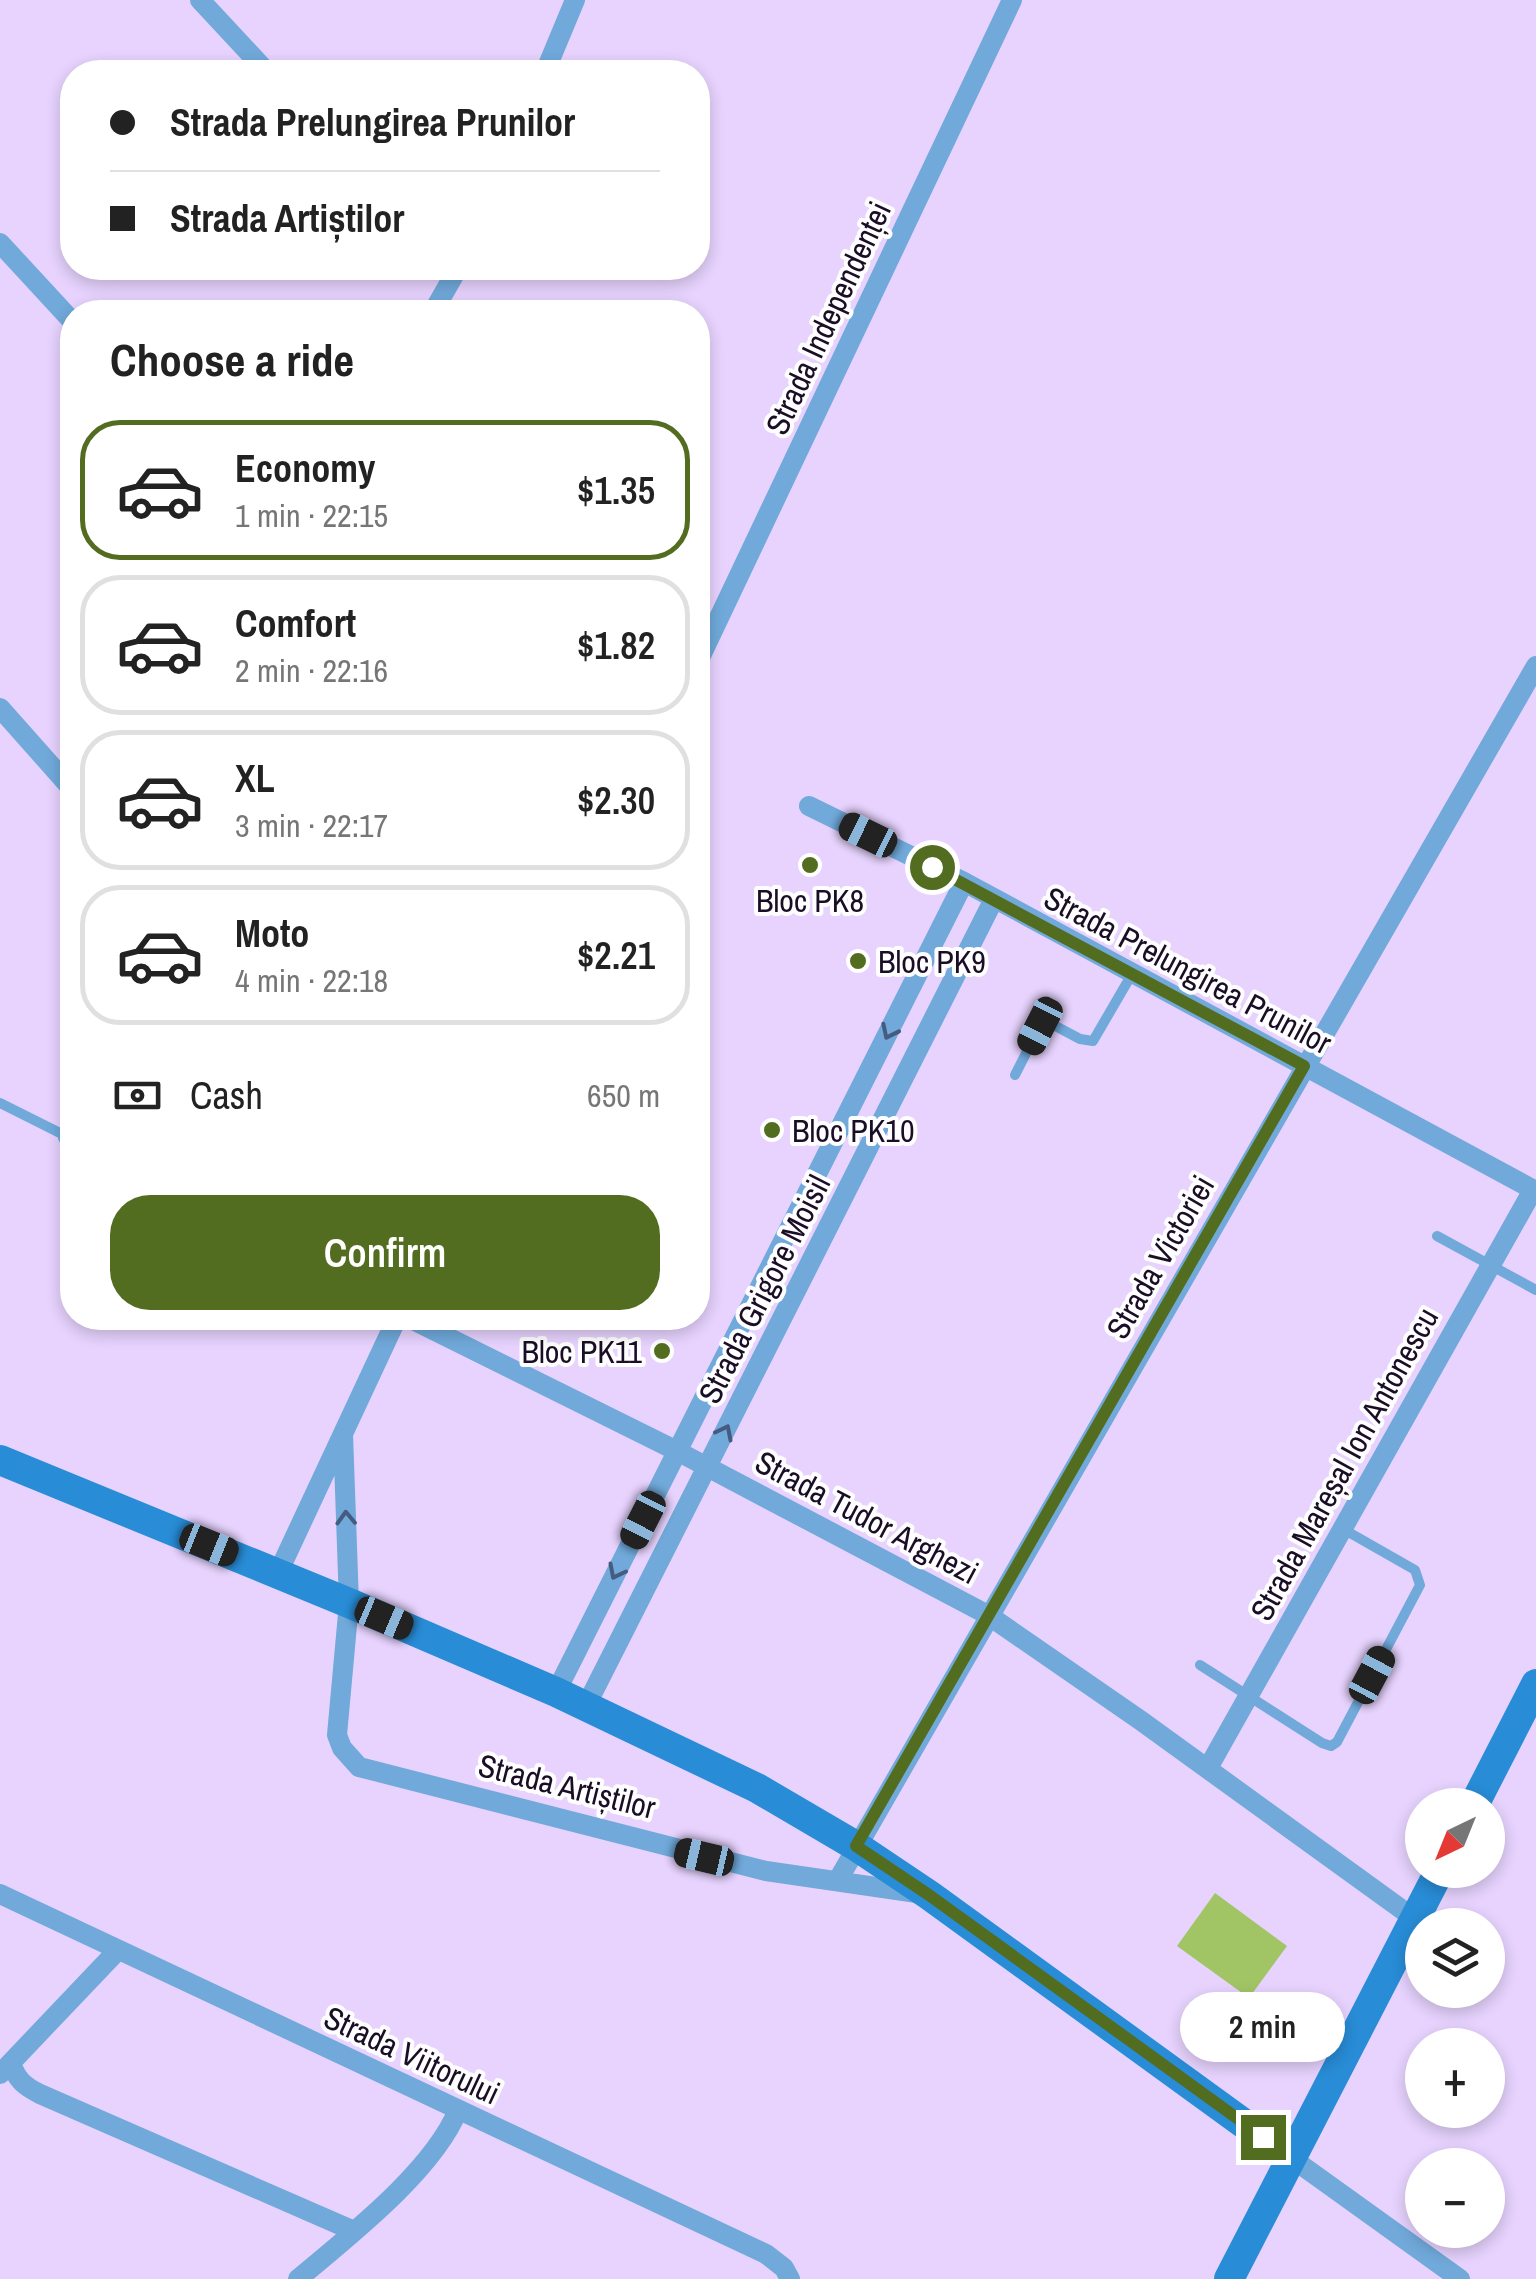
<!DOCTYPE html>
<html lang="en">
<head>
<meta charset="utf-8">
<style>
	body { margin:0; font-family:"Archivo Narrow",sans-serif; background:#f2f2f2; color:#222; height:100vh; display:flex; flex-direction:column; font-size:38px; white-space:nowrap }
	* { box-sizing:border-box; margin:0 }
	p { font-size:32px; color:#767676 }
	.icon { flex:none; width:55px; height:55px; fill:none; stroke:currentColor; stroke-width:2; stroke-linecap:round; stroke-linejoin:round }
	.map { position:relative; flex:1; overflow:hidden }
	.panel { position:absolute; left:60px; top:300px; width:650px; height:1030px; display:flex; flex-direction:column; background:#fff; border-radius:40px; box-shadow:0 5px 15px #0003 }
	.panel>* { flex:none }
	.banner { position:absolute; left:60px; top:60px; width:650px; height:220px; border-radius:40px; box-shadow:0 5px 15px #0003; display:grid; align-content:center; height:220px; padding:0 50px; background:#fff }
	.needle { width:65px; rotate:223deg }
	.tools { position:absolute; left:1405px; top:1788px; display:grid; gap:20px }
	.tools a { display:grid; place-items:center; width:100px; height:100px; border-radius:50%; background:#fff; box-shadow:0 5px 15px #0003; font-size:50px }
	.end { position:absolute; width:45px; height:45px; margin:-22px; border:12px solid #536d20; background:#fff; box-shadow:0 0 0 5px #fff }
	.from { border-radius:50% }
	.bubble { position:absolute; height:70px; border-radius:35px; background:#fff; box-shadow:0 5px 15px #0003; font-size:32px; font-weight:600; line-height:70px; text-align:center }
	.car { position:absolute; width:30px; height:60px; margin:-30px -15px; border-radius:12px; box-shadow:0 0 8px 2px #0007; background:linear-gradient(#222 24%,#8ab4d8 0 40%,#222 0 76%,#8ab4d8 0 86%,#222 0) }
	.banner b { display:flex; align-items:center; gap:35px; height:95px; font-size:38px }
	.banner b+b { border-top:2px solid #e0e0e0 }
	.banner i { width:25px; height:25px; background:#222 }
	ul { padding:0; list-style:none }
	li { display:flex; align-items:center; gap:30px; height:140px; margin:0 20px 15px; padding:0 30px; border:5px solid #e0e0e0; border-radius:40px }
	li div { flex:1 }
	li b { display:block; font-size:38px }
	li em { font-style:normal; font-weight:600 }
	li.active { border-color:#536d20 }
	li>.icon { width:90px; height:90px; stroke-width:1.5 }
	h2 { padding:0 50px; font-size:45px; line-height:120px }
	.pay { display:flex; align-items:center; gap:25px; height:110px; padding:0 50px; font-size:38px }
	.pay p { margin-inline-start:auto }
	.button { display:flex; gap:20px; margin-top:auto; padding:20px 50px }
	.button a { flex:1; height:115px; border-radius:40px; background:#536d20; color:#fff; font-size:40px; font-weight:600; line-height:115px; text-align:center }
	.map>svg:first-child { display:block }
	.green { fill:#a1c565 }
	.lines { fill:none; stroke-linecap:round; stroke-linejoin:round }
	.lane { stroke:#70a9da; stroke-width:10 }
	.street { stroke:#70a9da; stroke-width:20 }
	.secondary { stroke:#288cd6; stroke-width:30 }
	.oneway { stroke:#455b80 }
	.route { stroke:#536d20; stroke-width:12 }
	.poi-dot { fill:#536d20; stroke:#fefefe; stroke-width:4 }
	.labels { text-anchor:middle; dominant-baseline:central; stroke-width:8; stroke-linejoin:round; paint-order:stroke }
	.street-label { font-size:32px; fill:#1a0d26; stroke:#fefefe }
	.poi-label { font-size:32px; fill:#1a0d26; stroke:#fefefe; text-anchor:start }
</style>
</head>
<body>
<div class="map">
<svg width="1536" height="2279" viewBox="0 0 1536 2279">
	<rect width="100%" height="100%" fill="#e7d3fe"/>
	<path class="green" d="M1215,1893L1287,1946L1249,1998L1177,1946Z"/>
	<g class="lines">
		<path class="lane" d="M1015,1075L1040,1026L1046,1021L1080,1039L1093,1041L1132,974
			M0,1103L68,1137
			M1437,1236L1536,1290
			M1200,1665L1322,1743L1331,1746L1337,1742L1420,1585L1415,1570L1343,1529"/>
		<path class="street" d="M200,0L267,72
			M545,72L575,0
			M0,243L72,321
			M433,312L458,268
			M698,662L1012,0
			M0,708L72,789
			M809,806L964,882L1536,1191
			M72,1127L68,1137L72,1139
			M409,1318L677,1451L988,1615L1140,1720L1415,1919
			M343,1434L349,1603L337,1735L342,1748L359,1767L766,1871L917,1893
			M278,1573L397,1318
			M556,1692L964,882
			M586,1706L994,899
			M1208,1768L1533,1190
			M838,1880L1536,666
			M0,1894L766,2254L784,2268L790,2279
			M11,2063C17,2080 24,2086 40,2094L354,2231
			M0,2074L118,1950
			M1290,2157L1460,2279
			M298,2279C349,2236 433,2171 458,2110"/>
		<path class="secondary" d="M0,1460L349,1603L556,1692L757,1788L856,1846L929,1895L1290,2157
			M1474,1805L1536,1684
			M1229,2279L1440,1870"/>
	</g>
	<defs><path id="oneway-chevron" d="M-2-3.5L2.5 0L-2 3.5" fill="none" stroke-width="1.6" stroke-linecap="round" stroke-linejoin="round" transform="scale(2.5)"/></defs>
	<g class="oneway">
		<use href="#oneway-chevron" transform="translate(889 1032) rotate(116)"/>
		<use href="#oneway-chevron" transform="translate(725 1432) rotate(-63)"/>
		<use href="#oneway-chevron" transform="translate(346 1518) rotate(-92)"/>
		<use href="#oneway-chevron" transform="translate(616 1572) rotate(117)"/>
	</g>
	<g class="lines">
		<path class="route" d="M932,867L1304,1066L856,1846L929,1895L1263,2137"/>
	</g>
	<g class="poi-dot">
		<circle cx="810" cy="865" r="10"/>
		<circle cx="858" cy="961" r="10"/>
		<circle cx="772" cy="1130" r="10"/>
		<circle cx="662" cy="1351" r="10"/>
	</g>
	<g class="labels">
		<g class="street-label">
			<text transform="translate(828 318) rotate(-65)">Strada Independenței</text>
			<text transform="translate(1188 970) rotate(28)">Strada Prelungirea Prunilor</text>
			<text transform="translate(1160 1257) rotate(-60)">Strada Victoriei</text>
			<text transform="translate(764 1289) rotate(-63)">Strada Grigore Moisil</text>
			<text transform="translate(1344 1464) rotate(-61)">Strada Mareșal Ion Antonescu</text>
			<text transform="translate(867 1517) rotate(28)">Strada Tudor Arghezi</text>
			<text transform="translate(567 1786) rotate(14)">Strada Artiștilor</text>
			<text transform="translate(412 2055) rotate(25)">Strada Viitorului</text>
		</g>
		<g class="poi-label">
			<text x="810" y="900" text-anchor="middle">Bloc PK8</text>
			<text x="878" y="961">Bloc PK9</text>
			<text x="792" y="1130">Bloc PK10</text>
			<text x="642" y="1351" text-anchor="end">Bloc PK11</text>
		</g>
	</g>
</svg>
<div class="tools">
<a><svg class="needle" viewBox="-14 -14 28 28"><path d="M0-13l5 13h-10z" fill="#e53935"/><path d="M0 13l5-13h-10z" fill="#767676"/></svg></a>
<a><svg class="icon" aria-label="layers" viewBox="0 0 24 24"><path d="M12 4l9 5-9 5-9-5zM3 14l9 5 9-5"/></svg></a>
<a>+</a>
<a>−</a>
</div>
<i class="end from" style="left:932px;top:867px"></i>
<i class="end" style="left:1263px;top:2137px"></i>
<div class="bubble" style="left:1180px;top:1992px;width:165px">2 min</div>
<i class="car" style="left:868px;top:835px;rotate:296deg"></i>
<i class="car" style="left:1040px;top:1026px;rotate:207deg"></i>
<i class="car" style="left:643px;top:1520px;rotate:207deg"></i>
<i class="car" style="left:209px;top:1545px;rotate:112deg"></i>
<i class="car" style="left:384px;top:1618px;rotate:113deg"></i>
<i class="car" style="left:1372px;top:1675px;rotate:28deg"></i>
<i class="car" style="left:704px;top:1857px;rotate:283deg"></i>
<div class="banner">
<b><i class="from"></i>Strada Prelungirea Prunilor</b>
<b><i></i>Strada Artiștilor</b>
</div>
<section class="panel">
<h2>Choose a ride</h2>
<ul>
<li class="active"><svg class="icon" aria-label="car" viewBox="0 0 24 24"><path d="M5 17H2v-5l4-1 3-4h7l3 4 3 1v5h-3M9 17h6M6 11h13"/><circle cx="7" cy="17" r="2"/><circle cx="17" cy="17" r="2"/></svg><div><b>Economy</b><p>1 min · 22:15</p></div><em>$1.35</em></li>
<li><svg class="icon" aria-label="car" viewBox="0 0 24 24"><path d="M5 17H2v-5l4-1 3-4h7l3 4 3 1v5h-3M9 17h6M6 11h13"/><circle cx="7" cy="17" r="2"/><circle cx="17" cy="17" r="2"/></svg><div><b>Comfort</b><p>2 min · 22:16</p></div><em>$1.82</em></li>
<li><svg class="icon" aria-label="car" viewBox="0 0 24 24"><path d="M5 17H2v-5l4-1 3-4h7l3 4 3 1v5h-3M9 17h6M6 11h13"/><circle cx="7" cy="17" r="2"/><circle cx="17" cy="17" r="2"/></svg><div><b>XL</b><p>3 min · 22:17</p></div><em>$2.30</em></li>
<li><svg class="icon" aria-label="car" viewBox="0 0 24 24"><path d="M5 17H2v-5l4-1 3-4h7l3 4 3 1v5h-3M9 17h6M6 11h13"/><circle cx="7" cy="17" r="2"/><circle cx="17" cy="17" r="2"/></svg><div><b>Moto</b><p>4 min · 22:18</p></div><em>$2.21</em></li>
</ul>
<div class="pay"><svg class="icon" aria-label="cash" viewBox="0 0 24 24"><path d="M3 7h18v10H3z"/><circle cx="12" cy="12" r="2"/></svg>Cash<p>650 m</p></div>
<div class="button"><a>Confirm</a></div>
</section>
</div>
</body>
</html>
